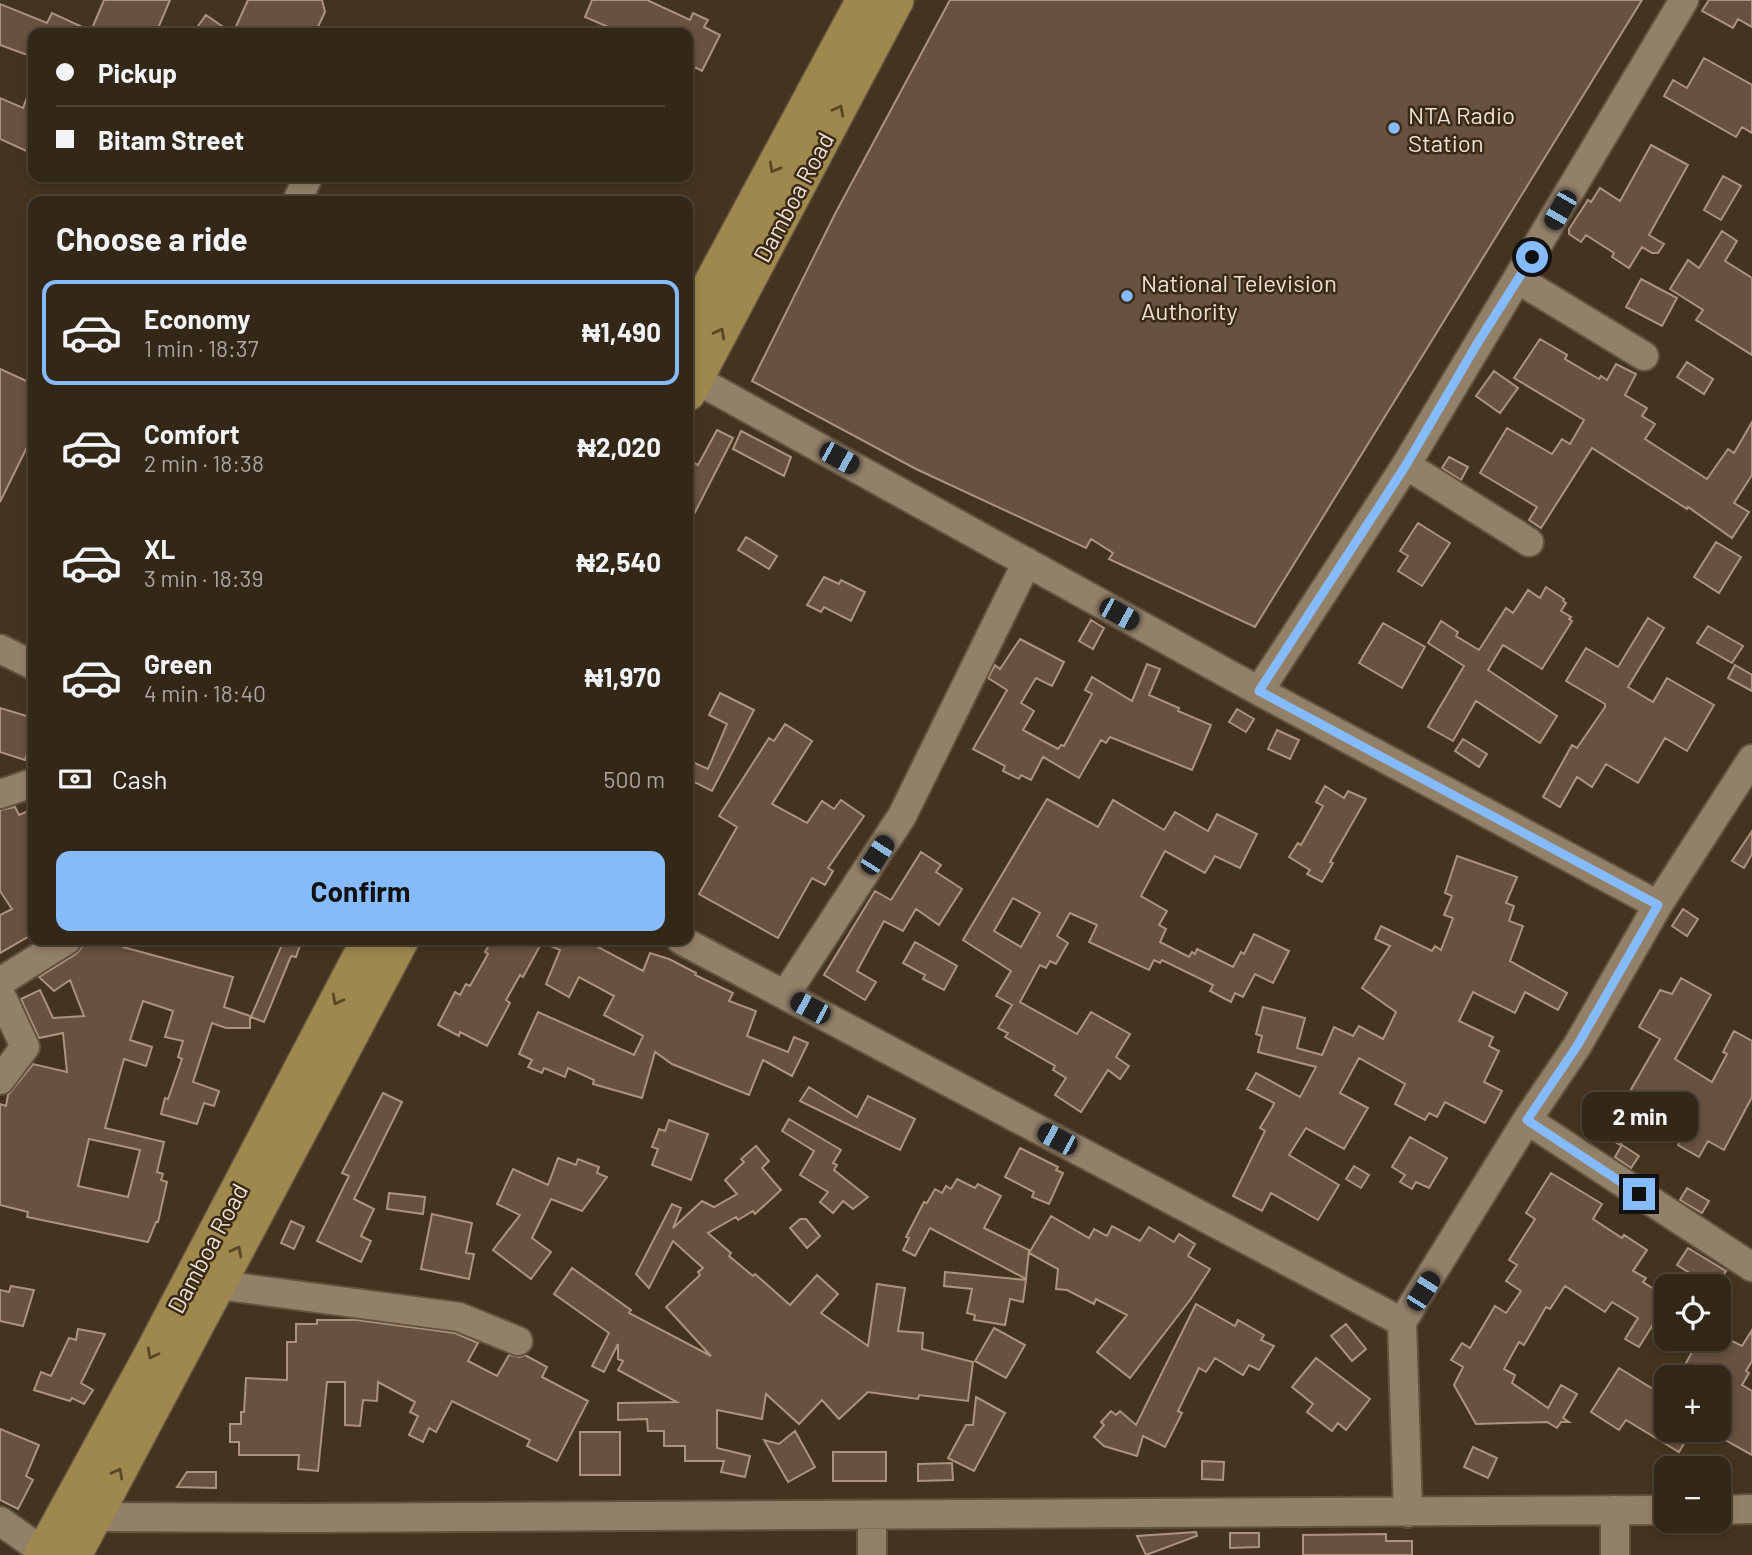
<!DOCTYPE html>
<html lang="en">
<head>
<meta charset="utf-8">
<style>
	body { margin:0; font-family:Barlow,sans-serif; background:#3b2f20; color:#f1f3f6; height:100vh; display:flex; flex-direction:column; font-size:26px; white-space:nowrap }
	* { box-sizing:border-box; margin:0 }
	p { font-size:23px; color:#a9a5a1 }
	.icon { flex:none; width:38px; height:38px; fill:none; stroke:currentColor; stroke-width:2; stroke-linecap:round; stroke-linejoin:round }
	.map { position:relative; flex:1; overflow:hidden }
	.drawer { position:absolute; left:28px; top:196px; width:665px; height:749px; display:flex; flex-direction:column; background:#332717; border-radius:14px; box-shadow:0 4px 10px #0003,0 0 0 2px #4e4436 }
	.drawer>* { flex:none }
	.top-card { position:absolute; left:28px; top:28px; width:665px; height:154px; border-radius:14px; box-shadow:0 4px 10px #0003,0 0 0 2px #4e4436; display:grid; align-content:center; height:154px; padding:0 28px; background:#332717 }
	.controls { position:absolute; left:1654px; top:1274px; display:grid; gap:14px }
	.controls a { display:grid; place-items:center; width:77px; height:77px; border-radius:14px; background:#332717; box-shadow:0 4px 10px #0003,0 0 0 2px #4e4436; font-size:35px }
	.end { position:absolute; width:32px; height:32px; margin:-16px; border:9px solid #86bbfb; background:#111; box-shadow:0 0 0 4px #111 }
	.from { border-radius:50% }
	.bubble { position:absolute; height:49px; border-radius:14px; background:#332717; box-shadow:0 4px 10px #0003,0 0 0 2px #4e4436; font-size:23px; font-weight:700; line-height:49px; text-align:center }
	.car { position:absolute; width:21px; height:42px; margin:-21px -10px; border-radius:9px; box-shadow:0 0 5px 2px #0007; background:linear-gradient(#222 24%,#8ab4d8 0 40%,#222 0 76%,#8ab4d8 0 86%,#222 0) }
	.top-card b { display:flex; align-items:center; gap:24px; height:66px; font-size:26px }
	.top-card b+b { border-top:2px solid #4e4436 }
	.top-card i { width:18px; height:18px; background:#f1f3f6 }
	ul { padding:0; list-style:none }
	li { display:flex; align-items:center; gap:21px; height:105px; margin:0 14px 10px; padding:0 14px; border:4px solid transparent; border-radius:14px }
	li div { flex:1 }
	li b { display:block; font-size:26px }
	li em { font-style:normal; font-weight:700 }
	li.active { border-color:#86bbfb }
	li>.icon { width:63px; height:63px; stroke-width:1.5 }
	h2 { padding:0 28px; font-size:32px; line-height:84px }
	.pay { display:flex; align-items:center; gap:18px; height:77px; padding:0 28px; font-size:26px }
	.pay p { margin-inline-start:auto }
	.action { display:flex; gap:14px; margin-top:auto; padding:14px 28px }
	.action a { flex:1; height:80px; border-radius:14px; background:#86bbfb; color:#111; font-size:28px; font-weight:700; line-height:80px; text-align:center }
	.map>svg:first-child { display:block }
	.building { fill:#67513f; stroke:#ab937f; stroke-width:2; fill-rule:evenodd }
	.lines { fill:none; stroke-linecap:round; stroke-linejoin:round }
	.minor-casing { stroke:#615340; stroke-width:32 }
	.major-casing { stroke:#615340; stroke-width:38 }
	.minor { stroke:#938069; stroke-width:28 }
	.major { stroke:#9e884e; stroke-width:35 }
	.oneway { stroke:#584626 }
	.route { stroke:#86bbfb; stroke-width:9 }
	.poi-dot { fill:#86bbfb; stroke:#3a2915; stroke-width:2.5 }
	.labels { text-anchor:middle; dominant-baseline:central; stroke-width:5; stroke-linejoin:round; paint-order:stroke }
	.poi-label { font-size:24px; fill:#ede2d6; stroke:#3a2915; text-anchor:start }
	.street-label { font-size:24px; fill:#ede2d6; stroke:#3a2915 }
</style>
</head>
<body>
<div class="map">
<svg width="1752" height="1555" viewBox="0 0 1752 1555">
	<rect width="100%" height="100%" fill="#44341f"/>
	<path class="building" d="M104,0H170L156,33H33V57L0,45V4L47,23L52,13L91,31Z
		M248,0H322L325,12L315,33H233Z
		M592,0H647L690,20L693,13L708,20L704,27L720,35L702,71L688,64V33H622L585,17Z
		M950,0H1642L1255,627L1109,559L1113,553L1091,539L1086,548L916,469L752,381L836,212Z
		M1709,0H1752V27L1738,19L1733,28L1702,11Z
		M206,15L232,33H193Z
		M1704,58L1752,85V133L1742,127L1736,137L1664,96L1673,80L1687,88Z
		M32,84H33V154L0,139V98L23,108Z
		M1651,145L1688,165L1649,235L1664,244L1658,253H1652L1642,247L1629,268L1612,257L1614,253L1586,235L1581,242L1569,234V229L1588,200L1591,202L1600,188L1620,201Z
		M1723,176L1741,186L1721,220L1704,210Z
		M1722,231L1737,241L1725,261L1752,278V355L1696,320L1703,310L1670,289L1688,260L1699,268Z
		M1641,279L1677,298L1662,326L1626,307Z
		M1540,339L1567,355L1565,359L1599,379L1601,376L1607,380L1616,364L1636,374L1625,395L1647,408L1642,416L1655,424L1645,439L1707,479L1728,449L1734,453L1752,422V475L1734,503L1749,512L1732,538L1688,507L1687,509L1592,448L1541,528L1529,520L1537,507L1480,473L1507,428L1552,454L1562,439L1570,444L1584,420L1514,378Z
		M1687,362L1713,379L1704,394L1677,377Z
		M0,369L33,384V435L0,502Z
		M1494,371L1518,388L1500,413L1476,396Z
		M717,430L733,438L688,526V472L693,462L698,465Z
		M741,431L791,457L784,476L733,449Z
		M1449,457L1468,467L1461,480L1442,468Z
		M1418,523L1450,543L1422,586L1398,571L1408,556L1400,551Z
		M746,537L777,556L769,569L738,550Z
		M1716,542L1741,557L1719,593L1694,577Z
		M824,577L839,584L841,580L865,592L851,621L824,607L821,612L807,605Z
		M1546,587L1564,599L1563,601L1566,603L1561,611L1571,617L1569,619L1572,621L1542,669L1503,645L1488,670L1557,716L1540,743L1476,701L1453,741L1428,727L1464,666L1428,643L1441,621L1458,632L1456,636L1479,650L1506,608L1513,613L1528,590L1540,598Z
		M1648,618L1664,628L1628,687L1653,702L1667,678L1714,705L1687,751L1665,738L1638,783L1606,764L1592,787L1577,777L1560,807L1543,797L1572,745L1577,748L1605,707V704L1566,681L1586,648L1618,667Z
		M1091,620L1104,628L1093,649L1079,641Z
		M1383,623L1425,647L1402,688L1359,663Z
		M1708,626L1743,646L1732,663L1697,643Z
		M1020,639L1064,662L1052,686L1036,678L1021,703L1034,711L1023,730L1058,749L1061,745L1064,746L1092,694L1085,690L1092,677L1132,701L1147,664L1160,669L1149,695L1179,708L1178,711L1211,725L1192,770L1110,737L1106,743L1101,740L1079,778L1043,757L1031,780L1021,775L1019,779L1003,771L1005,766L973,749L1007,690L988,678L995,665L1000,669Z
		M1735,665L1752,675V691L1728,678Z
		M720,693L754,710L712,791L688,779V760L708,769L727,724L709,715Z
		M0,708L33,718V736L25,760L0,752Z
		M1237,709L1254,719L1246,732L1229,722Z
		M785,724L812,741L772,804L807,823L822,801L834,809L841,800L864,816L828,868L833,871L825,885L812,878L778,938L699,894L737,827L719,816L769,738L774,741Z
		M1277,730L1299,740L1290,759L1268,749Z
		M1463,739L1487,754L1479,767L1455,751Z
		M1325,786L1344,798L1348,791L1366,799L1330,862L1333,863L1322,882L1307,874L1310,870L1289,857L1298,843L1301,845L1323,806L1316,802Z
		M1047,799L1098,827L1113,800L1164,830L1175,812L1208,831L1217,814L1257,834L1240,868L1215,856L1205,873L1165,851L1141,896L1167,911L1159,925L1166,929L1160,942L1189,957L1192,952L1195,954L1197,949L1233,967L1241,952L1244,954L1254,934L1289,951L1273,983L1255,974L1243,997L1235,993L1231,1002L1210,991L1213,985L1162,960L1160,963L1154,960L1149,970L1089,942L1097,925L1070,913L1057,936L1068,943L1056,964L1050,961L1046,968L1040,965L1020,1002L1077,1034L1091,1012L1130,1034L1116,1057L1129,1066L1120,1079L1108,1070L1081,1112L1055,1095L1066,1078L1053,1070L1055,1066L1005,1037L1008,1033L998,1028L1012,1005L996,996L1011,971L963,940ZM1013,898L1040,913L1021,947L994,931Z
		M15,807L19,815L33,809V934L0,953V915L12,909L0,891V810Z
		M1752,831V854L1744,868L1732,861Z
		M921,852L941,865L936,872L962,889L939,925L916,909L903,931L884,921L857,971L876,982L865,1000L824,975L875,891L891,900Z
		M1457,856L1517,877L1506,903L1514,906L1509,921L1523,926L1510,961L1567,993L1558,1010L1525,992L1515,1013L1473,992L1459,1021L1493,1037L1489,1046L1499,1051L1484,1082L1502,1091L1485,1123L1445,1102L1437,1117L1429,1113L1425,1120L1395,1104L1405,1084L1359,1058L1340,1093L1368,1108L1344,1149L1306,1128L1289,1155L1339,1185L1318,1220L1271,1193L1262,1211L1233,1196L1265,1131L1260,1128L1273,1106L1274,1103L1247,1089L1256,1073L1300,1097L1316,1067L1258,1052L1262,1036L1256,1034L1263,1007L1305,1018L1297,1048L1322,1055L1334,1027L1353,1036L1359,1026L1383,1039L1396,1012L1362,988L1390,946L1375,939L1381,926L1432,951L1435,946L1441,950L1453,918L1444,915L1452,896L1445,893Z
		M1683,909L1698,919L1687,936L1672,926Z
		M84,940H125L123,947L233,977L224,1007L250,1016V1028H226L212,1023L193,1082L219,1091L214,1106L204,1103L197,1124L161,1114L165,1098L168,1099L182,1059L178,1057L183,1041L165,1037L173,1011L143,1001L130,1040L152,1047L146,1066L124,1059L105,1128L164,1142L157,1172L163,1174L161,1180L167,1182L158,1222H156L148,1242L27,1217L28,1212L0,1205V1104L6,1106L8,1095L33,1064L67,1072L63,1033L39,1038L21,999L40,990L53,1018L84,1016L70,980L54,991L39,977L76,954L82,947ZM89,1139L140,1150L128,1197L78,1186Z
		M284,940H297L301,942L296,957L291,956L264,1022L251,1017Z
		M492,940H600L596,946L643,971L650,953L669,959L696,973L695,975L733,993L729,1001L756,1011L747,1036L788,1052L794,1037L808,1043L792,1076L763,1060L749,1095L672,1064L655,1052L642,1098L593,1084L594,1080L568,1068L565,1077L544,1068L542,1073L528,1067L532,1060L519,1054L538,1012L634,1055L643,1036L604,1015L614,996L579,977L569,997L546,984L560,950L542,942L523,977L520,975L506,1000L510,1003L487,1046L460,1032L459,1036L438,1025L455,992L460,995L466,984L470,986L488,954L485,952Z
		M915,942L957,966L944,990L923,979L925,975L903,963Z
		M1681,978L1711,995L1675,1059L1712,1082L1727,1054L1723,1052L1734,1031L1752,1041V1097L1724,1150L1708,1141L1699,1157L1678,1145L1687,1129L1645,1106L1620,1145L1584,1123L1603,1093L1622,1105L1660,1039L1639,1027L1660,990L1672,994Z
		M809,1087L857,1117L868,1096L915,1119L900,1150L800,1101Z
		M383,1093L402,1102L354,1199L374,1209L361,1236L371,1241L361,1262L317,1241L349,1176L342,1173Z
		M789,1119L841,1150L833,1163L837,1165L834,1170L868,1197L853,1209L843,1201L833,1213L820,1202L828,1192L800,1175L814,1151L782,1131Z
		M669,1120L708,1134L691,1180L652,1165L658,1149L652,1147L659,1129L665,1131Z
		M1410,1137L1447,1158L1429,1188L1416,1182L1412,1189L1400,1182L1405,1175L1392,1167Z
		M1622,1145L1639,1156L1631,1168L1615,1157Z
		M756,1146L769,1161L762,1168L781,1190L755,1214L753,1211L738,1220L736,1217L708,1233L731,1253L729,1256L753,1276L755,1274L790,1305L817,1275L838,1294L821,1313L868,1346L877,1284L905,1288L898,1331L923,1333L922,1349L973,1362L968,1401L919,1395L918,1399L868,1392L839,1419L822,1400L799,1424L766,1394L762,1419L717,1410V1448L750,1456L745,1477L721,1472L724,1461H685V1446H664V1431H648L647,1419L618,1420V1403L677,1402L618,1370L623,1361L618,1359V1344L604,1372L592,1366L609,1333L554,1294L572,1268L631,1310L629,1313L711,1356L666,1307L700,1275L698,1272L703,1268L673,1241L649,1288L636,1274L672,1204L681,1208L673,1228L702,1201L714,1207L737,1194L725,1180L744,1162L741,1159Z
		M1020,1148L1058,1167L1056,1170L1063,1173L1049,1204L1032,1197L1034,1192L1005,1177Z
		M558,1158L576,1165L578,1159L599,1167L597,1173L607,1177L582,1211L551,1199L532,1238L551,1252L531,1279L493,1250L520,1215L497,1204L513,1169L548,1185Z
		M1354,1166L1369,1175L1361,1188L1346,1179Z
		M1551,1173L1602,1204L1593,1219L1622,1238L1624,1235L1647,1250L1633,1271L1646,1278L1643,1282L1666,1297V1304L1639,1347L1625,1339L1638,1318L1612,1302L1605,1312L1565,1286L1550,1309L1546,1307L1524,1345L1519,1342L1504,1369L1515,1375L1512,1383L1548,1408L1561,1385L1577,1394L1563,1418L1569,1422H1561L1557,1428L1547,1422L1476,1424L1454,1385L1463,1367L1451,1360L1462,1343L1470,1348L1495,1306L1506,1313L1521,1291L1506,1281L1517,1265L1509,1260L1535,1219L1526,1213Z
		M957,1179L975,1188L978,1184L1001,1196L984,1228L1029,1250L1026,1279L930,1228L915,1256L903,1250L909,1238L906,1237L924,1202L927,1203L935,1189L942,1193L946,1186L951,1189Z
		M1687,1188L1709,1201L1702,1213L1680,1200Z
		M389,1193L425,1197L423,1214L387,1209Z
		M432,1214L472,1223L466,1253L474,1254L469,1279L421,1269Z
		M1051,1216L1089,1238L1094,1229L1107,1236L1112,1226L1140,1241L1149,1227L1174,1242L1179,1234L1195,1244L1188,1256L1210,1269L1190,1300L1130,1378L1097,1352L1127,1315L1096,1299L1094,1304L1067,1290L1056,1289L1058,1269L1029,1253Z
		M800,1219H806L820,1236L807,1248L790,1228Z
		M291,1221L304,1227L294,1249L281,1243Z
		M1688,1248L1726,1271L1716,1286H1694L1699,1279L1677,1265Z
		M945,1272L1026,1280L1023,1302L1010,1299L1005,1325L974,1320L975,1315L967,1313L972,1289L944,1286Z
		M11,1286L34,1290L23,1326L0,1321V1290L9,1292Z
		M1196,1304L1235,1326L1238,1320L1264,1335L1261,1340L1274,1346L1259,1370L1249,1365L1243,1375L1215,1358L1206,1372L1199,1368L1178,1411L1182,1413L1165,1447L1143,1436L1137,1456L1104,1446L1094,1437L1104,1425L1101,1422L1111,1411L1116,1415L1120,1411L1136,1425Z
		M317,1320H357L455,1333L478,1343L468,1361L497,1376L509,1355L520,1357L525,1355L547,1367L542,1377L588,1401L557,1461L527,1446L530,1440L452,1401L436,1432L429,1428L423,1442L409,1435L418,1416L410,1412L415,1402L378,1382L377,1401L363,1400L360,1426L345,1425V1382H327L318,1471L298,1469L299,1455H239V1442H230V1424H241V1412H244L246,1378L287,1380V1342H296V1324H317Z
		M1346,1324L1366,1349L1352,1361L1331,1336Z
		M994,1328L1025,1345L1006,1378L975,1361Z
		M78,1329L105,1334L81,1383L93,1390L84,1404L72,1398L70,1401L34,1390L41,1372L51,1376L69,1338L76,1340Z
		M1752,1330V1361L1746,1371L1749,1373L1742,1385L1752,1391V1455L1718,1436V1377H1710L1686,1363L1692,1352L1668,1339H1728L1742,1346Z
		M1316,1358L1370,1399L1346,1430L1338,1423L1332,1431L1307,1412L1313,1404L1292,1387Z
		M1619,1368L1666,1397V1430H1692L1679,1452L1626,1420L1619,1430L1591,1412Z
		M976,1397L1005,1413L974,1471L948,1458L966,1425H973Z
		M0,1429L39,1445L26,1476L33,1480L18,1509L0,1500Z
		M795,1431L815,1467L788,1482L764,1440L779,1444Z
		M580,1432H620V1475H580Z
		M1473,1447L1497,1458L1488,1478L1464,1467Z
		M833,1452H886V1481H833Z
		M1202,1461L1224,1462L1223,1480L1202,1479Z
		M952,1463L953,1480L918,1481V1464Z
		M187,1472H216V1488L177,1487Z
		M1196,1532L1197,1536L1146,1555L1137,1536Z
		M1230,1533H1259V1547L1230,1548Z
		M1386,1534V1541H1412V1555H1303V1535Z"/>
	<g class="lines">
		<defs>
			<path id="minor" d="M297,201L308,177
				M1519,280L1644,356
				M688,375L1259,691L1658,905
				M1406,465L1529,542
				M0,649L33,665
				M1259,691L1406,465L1684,0
				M0,794L33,783
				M681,940L1402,1322
				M0,982L67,940
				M0,993L25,1047L0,1080
				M785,995L902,816L1027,562
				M1527,1120L1752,1267
				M219,1285L459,1317L518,1341
				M78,1510L95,1517L305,1518L1666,1510
				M1718,1510L1752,1509
				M1408,1513L1402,1322L1527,1120L1577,1046L1658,905L1752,759
				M0,1521L44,1552
				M872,1555V1516
				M1615,1555V1510"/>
			<path id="major" d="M688,327L864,0
				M688,393L896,0
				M42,1555L152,1354L369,940
				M74,1555L401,940"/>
		</defs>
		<use href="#minor" class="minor-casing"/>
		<use href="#major" class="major-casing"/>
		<use href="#minor" class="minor"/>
		<use href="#major" class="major"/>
	</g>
	<defs><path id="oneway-chevron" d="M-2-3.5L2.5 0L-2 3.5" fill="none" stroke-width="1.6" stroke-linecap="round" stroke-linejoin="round" transform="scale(1.75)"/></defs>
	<g class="oneway">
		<use href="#oneway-chevron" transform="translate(839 110) rotate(-62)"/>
		<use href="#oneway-chevron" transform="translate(774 168) rotate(119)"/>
		<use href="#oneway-chevron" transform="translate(720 333) rotate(-62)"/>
		<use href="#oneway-chevron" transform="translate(337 1000) rotate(118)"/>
		<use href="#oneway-chevron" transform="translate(237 1251) rotate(-62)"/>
		<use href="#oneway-chevron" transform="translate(152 1354) rotate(118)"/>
		<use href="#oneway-chevron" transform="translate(118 1473) rotate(-62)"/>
	</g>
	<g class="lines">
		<path class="route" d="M1532,257L1477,344L1406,465L1259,691L1658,905L1577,1046L1527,1120L1639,1194"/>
	</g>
	<g class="poi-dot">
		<circle cx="1394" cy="128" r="7"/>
		<circle cx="1127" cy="296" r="7"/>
	</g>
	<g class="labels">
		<g class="poi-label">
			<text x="1408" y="114">NTA Radio<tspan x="1408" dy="28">Station</tspan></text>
			<text x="1141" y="282">National Television<tspan x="1141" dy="28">Authority</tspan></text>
		</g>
		<g class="street-label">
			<text transform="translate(793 197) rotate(-62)">Damboa Road</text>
			<text transform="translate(207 1248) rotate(-62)">Damboa Road</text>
		</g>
	</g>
</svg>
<div class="controls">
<a><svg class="icon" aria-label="locate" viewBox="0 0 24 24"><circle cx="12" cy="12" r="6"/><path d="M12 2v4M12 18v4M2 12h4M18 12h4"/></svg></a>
<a>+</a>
<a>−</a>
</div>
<i class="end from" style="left:1532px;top:257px"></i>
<i class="end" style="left:1639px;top:1194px"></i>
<div class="bubble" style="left:1582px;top:1092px;width:116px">2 min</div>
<i class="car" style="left:1560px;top:210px;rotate:210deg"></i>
<i class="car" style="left:839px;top:458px;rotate:119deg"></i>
<i class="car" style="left:1119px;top:614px;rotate:119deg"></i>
<i class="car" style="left:877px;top:855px;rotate:33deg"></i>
<i class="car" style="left:810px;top:1008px;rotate:298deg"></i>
<i class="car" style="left:1057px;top:1139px;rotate:298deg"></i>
<i class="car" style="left:1423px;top:1291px;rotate:32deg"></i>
<div class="top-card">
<b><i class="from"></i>Pickup</b>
<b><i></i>Bitam Street</b>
</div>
<section class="drawer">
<h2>Choose a ride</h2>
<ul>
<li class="active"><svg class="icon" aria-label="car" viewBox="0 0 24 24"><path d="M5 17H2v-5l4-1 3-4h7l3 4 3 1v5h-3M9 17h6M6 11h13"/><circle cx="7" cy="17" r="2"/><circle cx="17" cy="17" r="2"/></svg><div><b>Economy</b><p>1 min · 18:37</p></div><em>₦1,490</em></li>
<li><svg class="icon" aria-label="car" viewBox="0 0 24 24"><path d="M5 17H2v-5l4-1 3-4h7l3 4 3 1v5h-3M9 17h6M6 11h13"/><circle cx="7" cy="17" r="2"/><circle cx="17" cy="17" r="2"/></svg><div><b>Comfort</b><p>2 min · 18:38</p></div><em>₦2,020</em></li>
<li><svg class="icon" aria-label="car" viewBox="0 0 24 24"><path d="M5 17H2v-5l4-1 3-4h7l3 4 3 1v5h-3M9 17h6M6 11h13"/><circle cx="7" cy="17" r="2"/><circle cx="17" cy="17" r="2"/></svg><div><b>XL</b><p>3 min · 18:39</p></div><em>₦2,540</em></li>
<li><svg class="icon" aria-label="car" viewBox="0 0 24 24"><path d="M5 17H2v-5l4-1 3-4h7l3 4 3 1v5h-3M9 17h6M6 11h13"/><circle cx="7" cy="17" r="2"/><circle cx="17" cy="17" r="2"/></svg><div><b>Green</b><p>4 min · 18:40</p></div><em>₦1,970</em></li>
</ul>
<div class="pay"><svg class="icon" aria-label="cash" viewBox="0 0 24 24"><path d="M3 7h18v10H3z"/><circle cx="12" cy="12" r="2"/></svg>Cash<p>500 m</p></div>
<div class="action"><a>Confirm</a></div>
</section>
</div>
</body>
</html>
